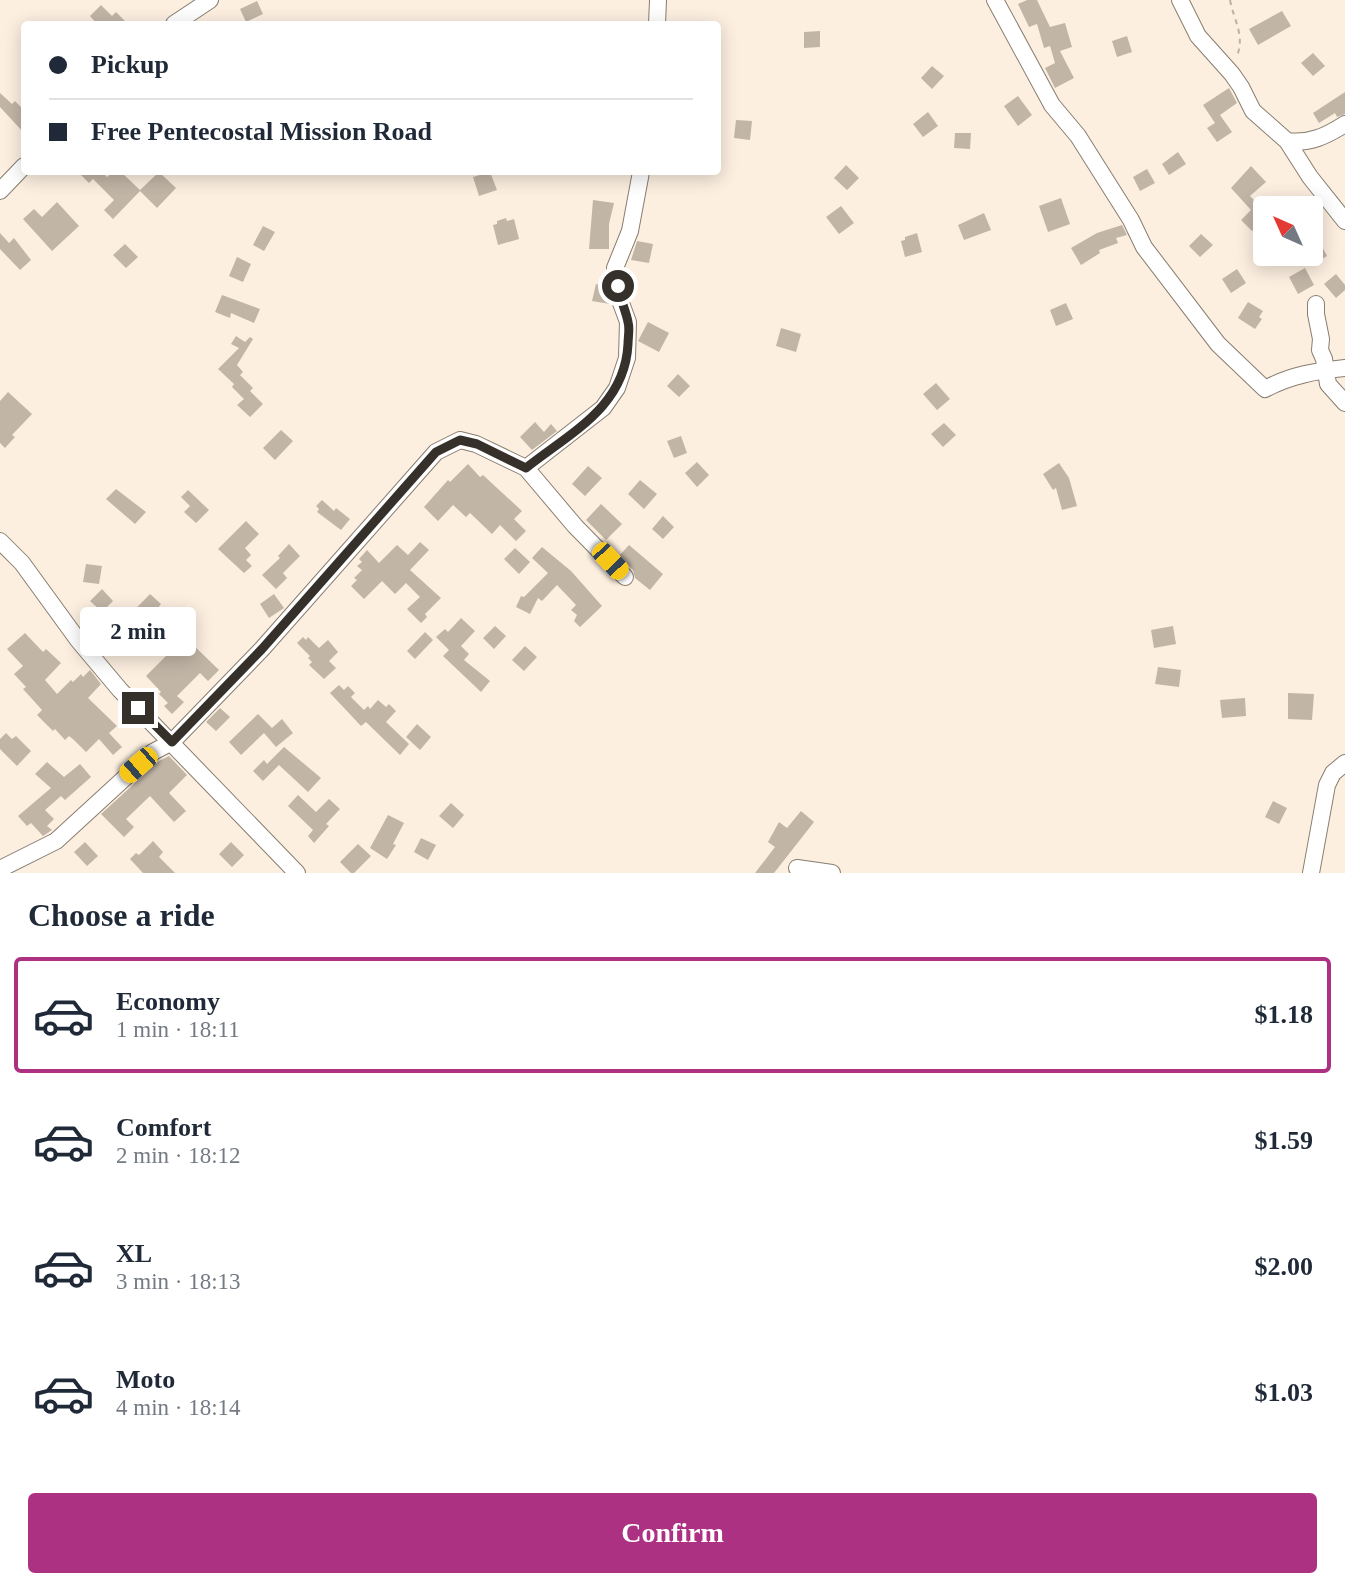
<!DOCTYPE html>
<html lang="en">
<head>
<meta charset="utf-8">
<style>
	body { margin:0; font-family:"Times New Roman",serif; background:#f6f6f7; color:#1f2937; height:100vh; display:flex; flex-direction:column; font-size:26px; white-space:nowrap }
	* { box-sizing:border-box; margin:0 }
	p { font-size:23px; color:#747a83 }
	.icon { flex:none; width:38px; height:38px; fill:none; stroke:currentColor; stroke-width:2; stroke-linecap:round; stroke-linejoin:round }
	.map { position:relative; height:873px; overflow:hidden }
	.drawer { display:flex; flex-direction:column; background:#fff; flex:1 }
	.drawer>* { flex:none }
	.hud { position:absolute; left:21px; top:21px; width:700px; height:154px; border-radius:7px; box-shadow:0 4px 18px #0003; display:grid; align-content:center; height:154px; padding:0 28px; background:#fff }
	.needle { width:46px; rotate:315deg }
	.controls { position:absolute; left:1253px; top:196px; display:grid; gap:14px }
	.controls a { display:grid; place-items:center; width:70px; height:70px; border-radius:7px; background:#fff; box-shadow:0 4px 18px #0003; font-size:35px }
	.end { position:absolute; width:32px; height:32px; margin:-16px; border:9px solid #35302a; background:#fff; box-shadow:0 0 0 4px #fff }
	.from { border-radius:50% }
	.bubble { position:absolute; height:49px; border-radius:7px; background:#fff; box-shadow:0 4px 18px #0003; font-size:23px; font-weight:700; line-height:49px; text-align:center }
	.car { position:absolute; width:21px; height:42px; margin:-21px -10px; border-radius:9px; box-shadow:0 0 5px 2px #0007; background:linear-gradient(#f5c518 24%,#345 0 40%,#f5c518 0 76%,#345 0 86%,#f5c518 0) }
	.hud b { display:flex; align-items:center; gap:24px; height:66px; font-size:26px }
	.hud b+b { border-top:2px solid #e0e1e3 }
	.hud i { width:18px; height:18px; background:#1f2937 }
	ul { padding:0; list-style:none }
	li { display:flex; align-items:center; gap:21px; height:116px; margin:0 14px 10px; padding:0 14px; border:4px solid transparent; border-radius:7px }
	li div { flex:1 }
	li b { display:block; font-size:26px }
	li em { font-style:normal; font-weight:700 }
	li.selected { border-color:#ad3183 }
	li>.icon { width:63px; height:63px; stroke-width:1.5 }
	h2 { padding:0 28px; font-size:32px; line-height:84px }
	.cta { display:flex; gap:14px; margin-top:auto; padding:14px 28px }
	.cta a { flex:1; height:80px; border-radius:7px; background:#ad3183; color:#fff; font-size:28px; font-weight:700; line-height:80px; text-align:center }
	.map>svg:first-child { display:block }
	.building { fill:#c1b5a6 }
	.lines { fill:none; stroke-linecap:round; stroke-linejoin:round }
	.minor-casing { stroke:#887d6f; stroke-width:18 }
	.path { stroke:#bcb1a5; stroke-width:2; stroke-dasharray:5 5; stroke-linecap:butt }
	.minor { stroke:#fff; stroke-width:16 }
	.route { stroke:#35302a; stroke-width:9 }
</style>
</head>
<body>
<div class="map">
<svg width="1345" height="873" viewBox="0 0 1345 873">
	<rect width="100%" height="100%" fill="#fcefe0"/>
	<path class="building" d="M1027,0H1037L1050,27L1065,23L1072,47L1060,51L1074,78L1055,88L1045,68L1055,63L1050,46L1044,48L1037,24L1029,27L1018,4Z
		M257,1L263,14L246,22L240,9Z
		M101,5L112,16L116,12L128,24H102L99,22L97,24L90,16Z
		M1282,11L1291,26L1258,45L1249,29Z
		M820,31V47L804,48V32Z
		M1127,36L1132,52L1117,57L1112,41Z
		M1313,53L1325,66L1313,76L1301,63Z
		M932,66L944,76L932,89L921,78Z
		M1229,88L1237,103L1220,115L1232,132L1217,142L1207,128L1215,123L1203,105Z
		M1345,92V114L1337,117L1335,113L1319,123L1313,113Z
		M0,93L12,104L15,101L24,110V133L0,107Z
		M1018,96L1032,115L1018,126L1004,106Z
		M928,112L938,126L923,137L913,124Z
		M736,120L752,121L750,140L734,138Z
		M955,133H971L970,149L954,148Z
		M1178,152L1186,164L1169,175L1162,164Z
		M846,165L859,178L847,190L834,178Z
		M1251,166L1266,182L1250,196L1265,211V238L1255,228L1252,231L1241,220L1251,210L1231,188Z
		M1147,169L1155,183L1140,191L1133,177Z
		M78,172H102L107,177L113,172H121L140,190L159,172L176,188L157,208L140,191L113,219L104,210L114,200L93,179L89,183Z
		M490,172L497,190L479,196L473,177Z
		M1061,198L1070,224L1048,232L1039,206Z
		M593,200L614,203L609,224V249H589Z
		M57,202L79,226L52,251L23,219L34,209L42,217Z
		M841,206L854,223L839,234L826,217Z
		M984,213L991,230L964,240L958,225Z
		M506,218L507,221L514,219L519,239L498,245L493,225L497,224V221Z
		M1122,225L1127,235L1116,238L1118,243L1099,250L1100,253L1081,265L1071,248L1097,233Z
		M263,226L275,232L264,251L253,245Z
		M0,233L9,243L14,238L31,260L20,270L0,249Z
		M917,233L922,252L905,257L901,241L905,240V237Z
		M1201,234L1213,245L1200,257L1189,246Z
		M637,241L653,244L649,263L631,260Z
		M1319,241L1327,256L1313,264L1307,254H1311V246Z
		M125,244L138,257L126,268L113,255Z
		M237,257L251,264L243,282L229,276Z
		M1305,268L1314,285L1298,294L1289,277Z
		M1237,269L1246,283L1231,293L1222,279Z
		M1336,274L1345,285V290L1336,298L1324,284Z
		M596,284L607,286L610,304L592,301Z
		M222,295L260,309L254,323L231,313L230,318L215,312Z
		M1248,302L1263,311L1259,317L1262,319L1255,329L1238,318Z
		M1066,303L1073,319L1056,326L1050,310Z
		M648,322L669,333L659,352L638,341Z
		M781,328L801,334L796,352L776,346Z
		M236,336L245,342L250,337L253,339L237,365L243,372L240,375L253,388L250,391L263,404L250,417L237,405L244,399L232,387L234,384L218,369L239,348L231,344Z
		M678,374L690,386L679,397L667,386Z
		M936,383L950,399L937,410L923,394Z
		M8,392L32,414L12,435L15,437L5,448L0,443V401Z
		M535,422L544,432L551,424L557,431L532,450L520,437Z
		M944,423L956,435L943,447L931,434Z
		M281,430L293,441L275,460L263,448Z
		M681,436L687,453L674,458L667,441Z
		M697,462L709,475L697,487L685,473Z
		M1059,463L1069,478L1077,506L1062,510L1056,488L1053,490L1043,474Z
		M468,464L480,477L483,475L522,511L514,519L526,531L516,541L500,525L492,534L470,513L466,517L453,505L438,521L424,507L448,480L450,482Z
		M588,466L602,478L585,496L572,484Z
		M640,480L657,494L644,509L628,494Z
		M116,489L146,512L135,524L106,499Z
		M188,490L209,510L196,523L184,512L190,506L181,497Z
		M322,500L334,511L336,508L350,519L341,530L317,512L319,509L316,506Z
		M601,504L622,524L606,540L586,520Z
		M663,516L674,527L663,539L652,529Z
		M246,521L259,534L245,548L251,555L246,560L252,566L244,573L218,549Z
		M420,542L429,550L410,570L441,598L425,614L427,617L421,623L407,609L420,597L406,583L395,594L382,581L364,599L351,586L357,580L354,578L362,570L357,566L362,562L359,559L367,550L379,563L397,545L408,555Z
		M289,544L300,556L283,573L287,578L276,589L262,575L280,558L278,556Z
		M629,545L663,574L650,590L635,578L633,570L619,556Z
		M542,547L571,571L602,606L580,627L574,621L577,615L571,610L576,605L557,585L542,601L538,598L530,614L516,607L521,596L524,597L548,573L532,558Z
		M515,548L530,562L519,574L504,559Z
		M86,564L102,566L99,584L83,582Z
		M102,589L113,601L102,612L90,601Z
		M150,594L161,604L158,608L170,620L160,629L154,622L144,632L140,628L121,648L109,636Z
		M274,594L284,608L269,618L260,604Z
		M461,618L475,631L461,646L469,654L464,660L490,681L481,692L443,656L449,650L436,637L445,629L448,632Z
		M495,626L506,636L494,649L483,638Z
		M1173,626L1176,644L1154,648L1151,630Z
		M425,632L433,640L415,659L407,651Z
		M25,633L43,652L46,649L61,663L45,680L57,694L71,680L73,682L81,674L83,677L90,670L101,684L88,698L117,726L109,733L122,747L113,755L99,739L86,752L74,740L69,736L65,740L55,729L53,731L37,715L42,710L23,689L26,687L14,674L23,666L7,649Z
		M185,637L219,670L208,681L200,673L177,696L184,702L172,714L164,706L168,703L159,694L161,692L146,676Z
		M303,637L306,640L308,637L319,648L328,640L338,652L329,661L336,668L324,679L309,665L312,662L308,658L310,656L297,643Z
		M525,646L537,657L524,671L512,660Z
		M1158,667L1181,670L1179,687L1155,684Z
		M339,685L344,690L348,686L355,693L351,697L364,710L368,706L370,709L378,700L386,707L389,704L396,711L386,722L409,744L400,755L366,722L361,726L330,693Z
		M1288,693L1314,694L1312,720L1288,719Z
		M1245,698L1246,716L1222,718L1220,700Z
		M220,708L230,717L216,731L206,722Z
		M258,714L272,728L282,719L293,733L276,747L264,733L241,755L229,742Z
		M417,724L431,737L420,750L406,737Z
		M6,733L12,739L16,736L31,751L17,766L0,749V739Z
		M284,747L321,778L308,792L279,765L263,781L253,771L264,760L267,764Z
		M169,756L187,775L169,793L186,811L174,822L150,796L126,819L134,827L124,837L101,814L159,761Z
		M47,762L64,777L80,764L91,777L65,800L61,796L45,810L54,819L47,826L52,830L43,836L31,823L27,826L18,816L51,788L35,774Z
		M298,795L316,812L329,799L340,809L326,824L329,826L314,843L308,836L313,830L288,806Z
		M1273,801L1287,808L1279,824L1265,817Z
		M451,803L464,815L453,828L439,816Z
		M801,811L814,822L774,873H755L775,847L768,842L779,822L787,828Z
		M388,815L404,823L393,844L396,845L387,859L370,848Z
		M421,838L436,845L428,860L414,852Z
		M153,841L163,852L159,857L175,873H143L130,859L136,853L139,855Z
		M85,842L98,856L87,866L74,852Z
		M231,842L244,855L232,867L219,854Z
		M358,844L371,856L354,873H351L340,862Z"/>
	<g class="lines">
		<defs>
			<path id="minor" d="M995,0L1052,105L1078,136L1131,220L1144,247L1218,344L1265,389C1291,375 1316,371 1345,368
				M1180,0L1198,36L1232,74L1241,87L1253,111L1287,141L1310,177L1345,221
				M174,24L210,0
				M657,24L658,0
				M1287,141C1310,144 1326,136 1345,124
				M0,191L24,166
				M1316,304V314L1321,339L1320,350L1324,359L1328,384L1345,403
				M526,468L603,408L617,388L627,358L628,322L621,303L615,268L630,231L641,172
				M0,541L22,563L78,640L120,690L297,873
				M797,868L832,873
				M0,869L56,841L153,752L172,742L262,649L436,452L460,440L476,444L526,468L575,526L625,577
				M1311,873L1327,785L1333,773L1345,763"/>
		</defs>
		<use href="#minor" class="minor-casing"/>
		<path class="path" d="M1230,0C1234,21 1245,35 1237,56"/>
		<use href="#minor" class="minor"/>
	</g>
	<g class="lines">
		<path class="route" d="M138,708L172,742L262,649L436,452L460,440L477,444L526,468C570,433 625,407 628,344C628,337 630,329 628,322C626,311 620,299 618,286"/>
	</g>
</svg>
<div class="controls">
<a><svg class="needle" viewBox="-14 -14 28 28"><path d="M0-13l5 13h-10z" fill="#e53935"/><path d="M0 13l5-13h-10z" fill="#747a83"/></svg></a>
</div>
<i class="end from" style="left:618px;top:286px"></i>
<i class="end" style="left:138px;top:708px"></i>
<div class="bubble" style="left:80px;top:607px;width:116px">2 min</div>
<i class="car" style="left:610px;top:561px;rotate:137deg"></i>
<i class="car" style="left:138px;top:765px;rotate:229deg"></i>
<div class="hud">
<b><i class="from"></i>Pickup</b>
<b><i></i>Free Pentecostal Mission Road</b>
</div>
</div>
<section class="drawer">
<h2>Choose a ride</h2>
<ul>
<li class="selected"><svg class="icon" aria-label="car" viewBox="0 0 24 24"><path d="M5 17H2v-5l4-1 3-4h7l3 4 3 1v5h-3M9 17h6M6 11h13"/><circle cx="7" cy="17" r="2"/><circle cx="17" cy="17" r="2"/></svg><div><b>Economy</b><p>1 min · 18:11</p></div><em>$1.18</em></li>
<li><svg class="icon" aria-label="car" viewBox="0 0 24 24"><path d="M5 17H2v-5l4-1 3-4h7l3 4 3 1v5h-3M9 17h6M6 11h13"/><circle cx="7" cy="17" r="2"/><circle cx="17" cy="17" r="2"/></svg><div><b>Comfort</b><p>2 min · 18:12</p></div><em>$1.59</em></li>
<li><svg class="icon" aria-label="car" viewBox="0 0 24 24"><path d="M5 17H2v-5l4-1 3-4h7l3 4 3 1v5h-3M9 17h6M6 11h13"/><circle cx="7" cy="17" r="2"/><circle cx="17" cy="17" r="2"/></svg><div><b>XL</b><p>3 min · 18:13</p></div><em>$2.00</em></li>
<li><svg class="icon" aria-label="car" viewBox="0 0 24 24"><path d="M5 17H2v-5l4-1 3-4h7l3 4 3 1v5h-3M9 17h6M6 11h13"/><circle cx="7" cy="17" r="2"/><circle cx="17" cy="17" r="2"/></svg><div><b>Moto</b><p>4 min · 18:14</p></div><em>$1.03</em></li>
</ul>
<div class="cta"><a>Confirm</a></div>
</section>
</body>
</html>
